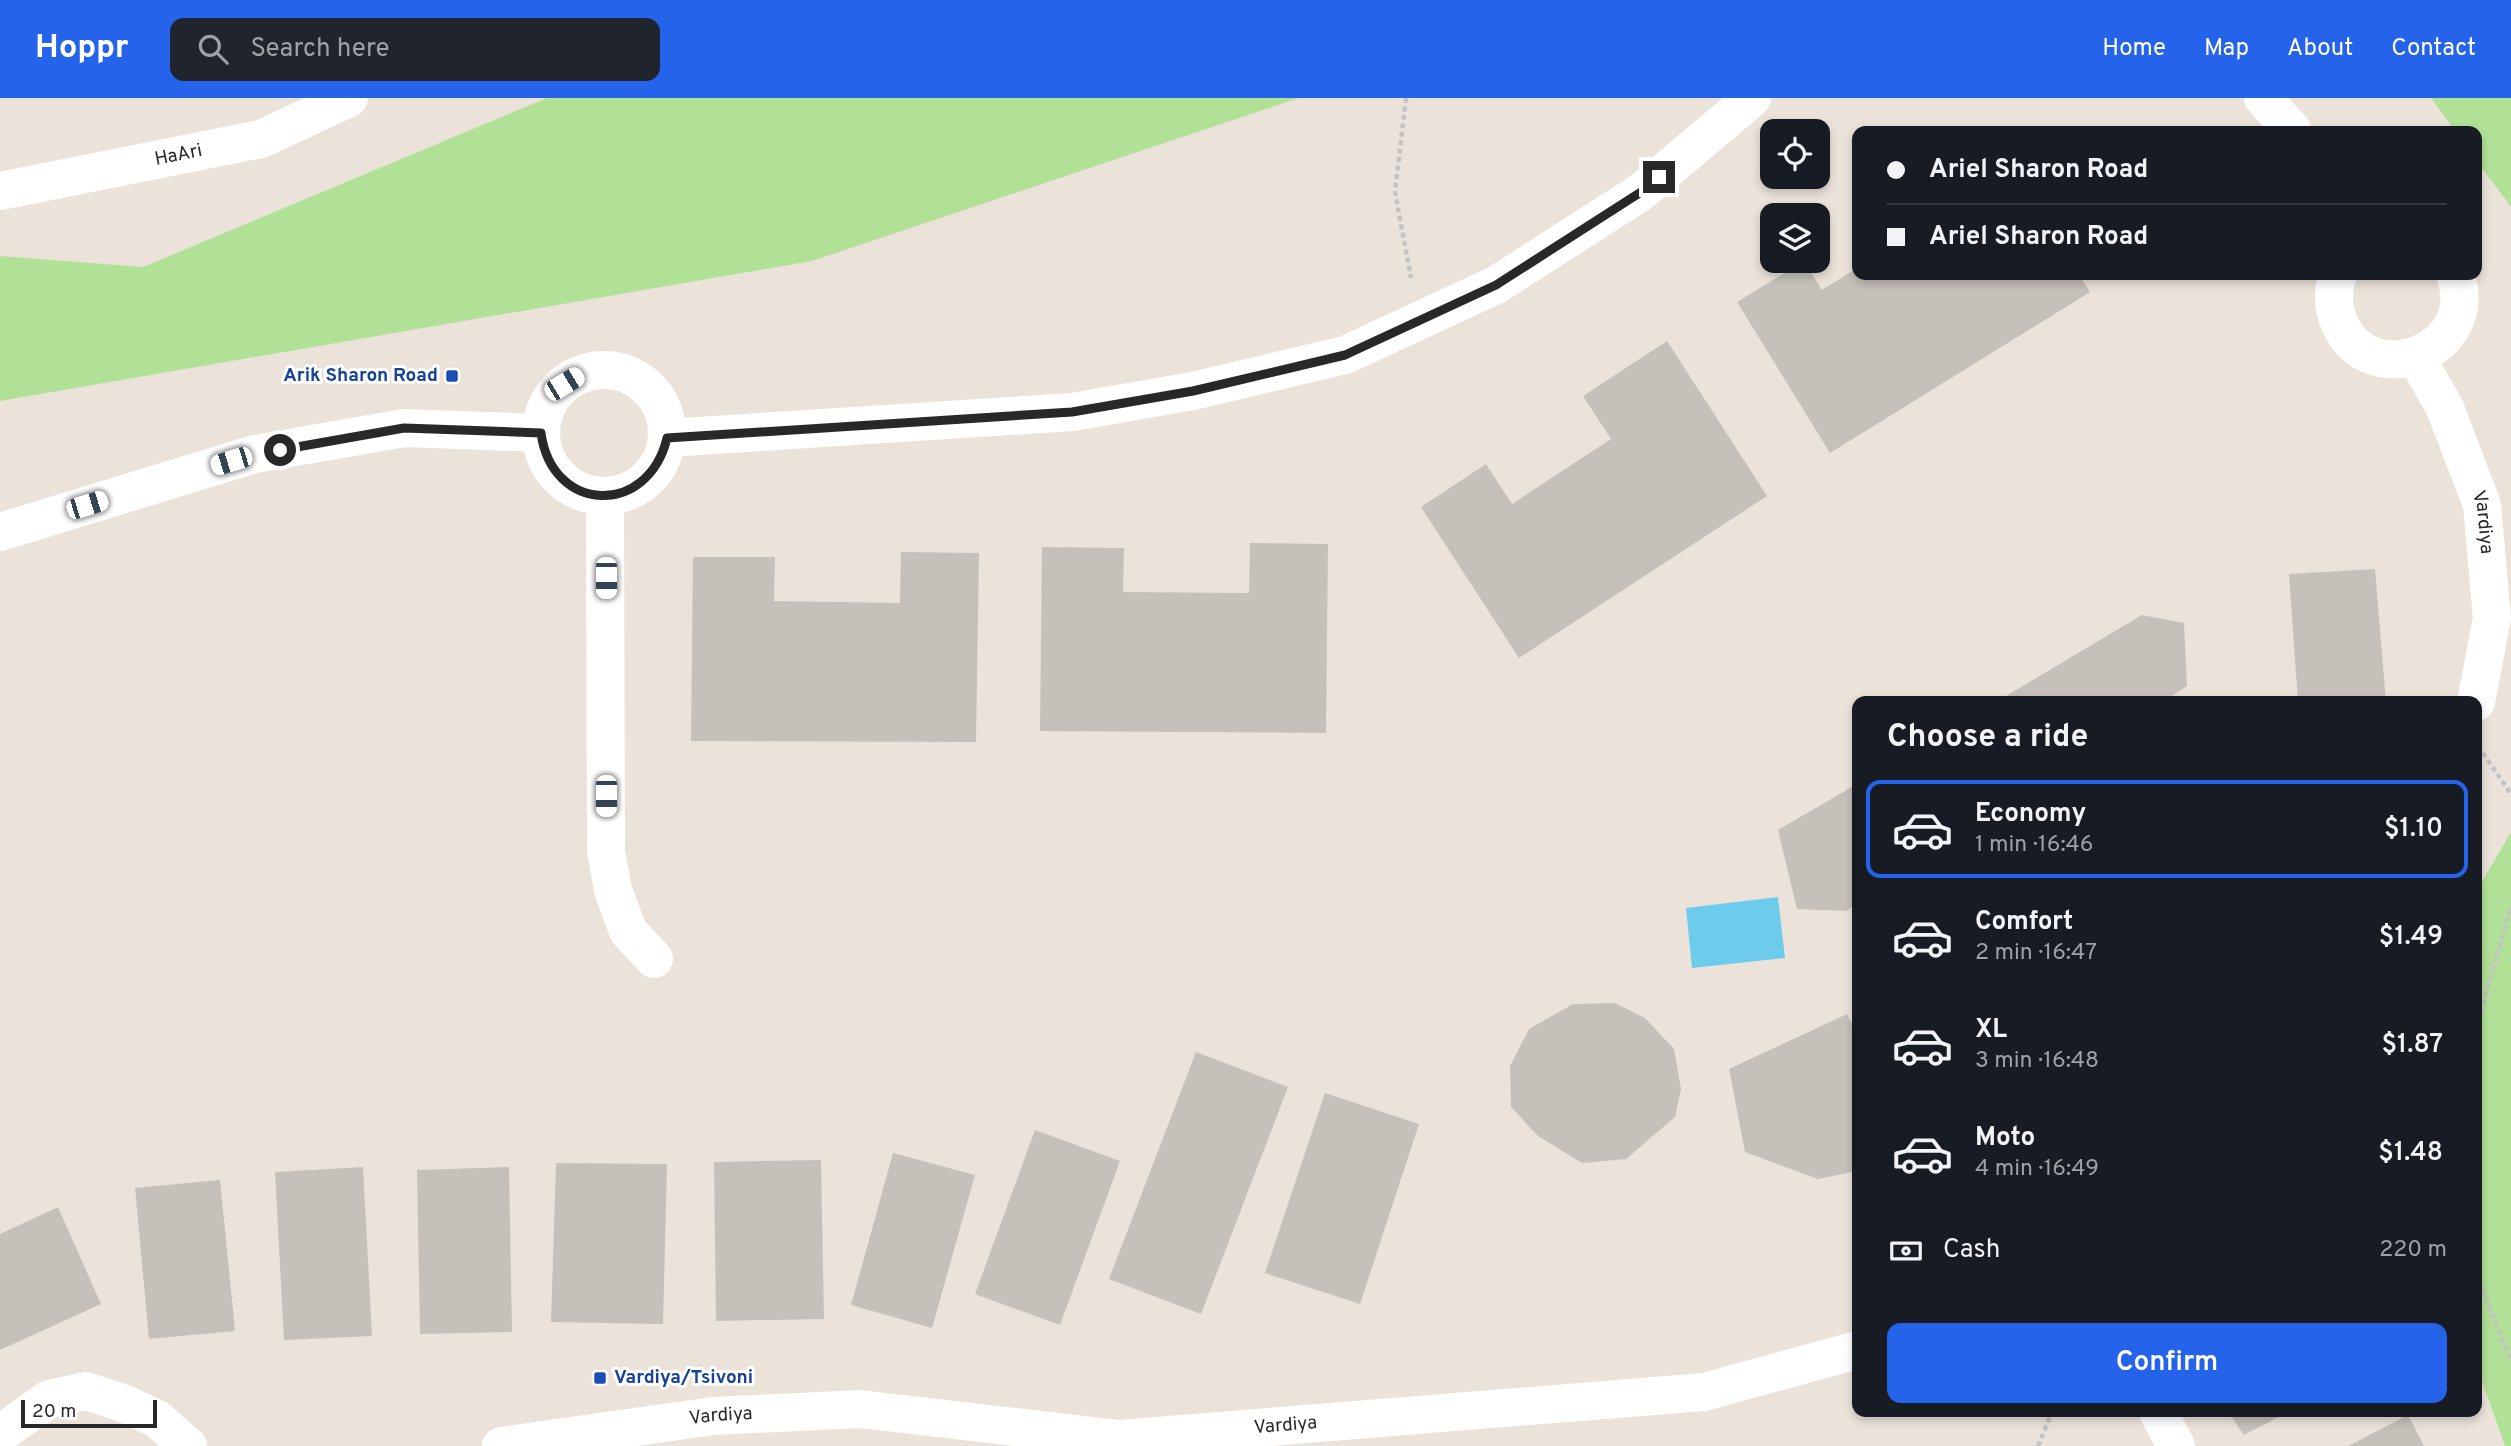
<!DOCTYPE html>
<html lang="en">
<head>
<meta charset="utf-8">
<style>
	body { margin:0; font-family:Overpass,sans-serif; background:#20242c; color:#f1f3f6; height:100vh; display:flex; flex-direction:column; font-size:26px; white-space:nowrap }
	* { box-sizing:border-box; margin:0 }
	p { font-size:23px; color:#9ea1a6 }
	.icon { flex:none; width:38px; height:38px; fill:none; stroke:currentColor; stroke-width:2; stroke-linecap:round; stroke-linejoin:round }
	.map { position:relative; flex:1; overflow:hidden }
	.panel { position:absolute; left:1852px; top:598px; width:630px; height:721px; display:flex; flex-direction:column; background:#171b24; border-radius:14px; box-shadow:0 4px 10px #0003 }
	.panel>* { flex:none }
	.top-card { position:absolute; left:1852px; top:28px; width:630px; height:154px; border-radius:14px; box-shadow:0 4px 10px #0003; display:grid; align-content:center; height:154px; padding:0 35px; background:#171b24 }
	.fabs { position:absolute; left:1760px; top:21px; display:grid; gap:14px }
	.fabs a { display:grid; place-items:center; width:70px; height:70px; border-radius:14px; background:#171b24; box-shadow:0 4px 10px #0003; font-size:35px }
	.scale { position:absolute; left:21px; bottom:18px; width:136px; box-sizing:border-box; padding-left:7px; border:4px solid #282828; border-top:0; font-size:19px; line-height:24px; white-space:nowrap; color:#282828; -webkit-text-stroke:5px #fff; paint-order:stroke }
	.end { position:absolute; width:32px; height:32px; margin:-16px; border:9px solid #282828; background:#fff; box-shadow:0 0 0 4px #fff }
	.from { border-radius:50% }
	.car { position:absolute; width:21px; height:42px; margin:-21px -10px; border-radius:9px; box-shadow:0 0 5px 2px #0007; background:linear-gradient(#fff 24%,#345 0 40%,#fff 0 76%,#345 0 86%,#fff 0) }
	.top-card b { display:flex; align-items:center; gap:24px; height:66px; font-size:26px }
	.top-card b+b { border-top:2px solid #363941 }
	.top-card i { width:18px; height:18px; background:#f1f3f6 }
	ul { padding:0; list-style:none }
	li { display:flex; align-items:center; gap:21px; height:98px; margin:0 14px 10px; padding:0 21px; border:4px solid transparent; border-radius:14px }
	li div { flex:1 }
	li b { display:block; font-size:26px }
	li em { font-style:normal; font-weight:600 }
	li.active { border-color:#2563eb }
	li>.icon { width:63px; height:63px; stroke-width:1.5 }
	h2 { padding:0 35px; font-size:32px; line-height:84px }
	.pay { display:flex; align-items:center; gap:18px; height:77px; padding:0 35px; font-size:26px }
	.pay p { margin-inline-start:auto }
	.primary-button { display:flex; gap:14px; margin-top:auto; padding:14px 35px }
	.primary-button a { flex:1; height:80px; border-radius:14px; background:#2563eb; color:#fff; font-size:28px; font-weight:600; line-height:80px; text-align:center }
	header { display:flex; align-items:center; gap:42px; box-sizing:border-box; height:98px; padding:0 35px; background:#2563eb; color:#fff }
	header strong { font-size:33px }
	nav { display:flex; gap:38px; margin-inline-start:auto; font-size:24px }
	.search { width:490px; height:63px; background:#20242c; display:flex; align-items:center; gap:18px; box-sizing:border-box; padding:0 24px; border-radius:14px; color:#9ea1a6; font-size:26px }
	.map>svg:first-child { display:block }
	.green { fill:#b1e196 }
	.water { fill:#6dccec }
	.building { fill:#c6c0ba }
	.lines { fill:none; stroke-linecap:round; stroke-linejoin:round }
	.path { stroke:#c3c3c3; stroke-width:4.5; stroke-dasharray:5 3.5; stroke-linecap:butt }
	.minor { stroke:#fff; stroke-width:38 }
	.route { stroke:#282828; stroke-width:9 }
	.transit-dot { fill:#1a4fb4; stroke:#fff; stroke-width:2.5 }
	.labels { text-anchor:middle; dominant-baseline:central; stroke-width:6; stroke-linejoin:round; paint-order:stroke }
	.street-label { font-size:19px; fill:#282828; stroke:#fff }
	.transit-label { font-size:19px; font-weight:bold; fill:#164399; stroke:#fff; text-anchor:end }
</style>
</head>
<body>
<header>
<strong>Hoppr</strong>
<div class="search"><svg class="icon" aria-label="search" viewBox="0 0 24 24"><circle cx="10" cy="10" r="6"/><path d="M15 15l6 6"/></svg>Search here</div>
<nav><a>Home</a><a>Map</a><a>About</a><a>Contact</a></nav>
</header>
<div class="map">
<svg width="2511" height="1348" viewBox="0 0 2511 1348">
	<rect width="100%" height="100%" fill="#ebe3da"/>
	<path class="green" d="M547,0H1299L812,163L0,303V158L143,169Z
		M2431,0H2511V109L2476,62V33H2455Z
		M2511,734V1348H2505L2476,1266V794Z"/>
	<path class="water" d="M1778,799L1785,860L1692,870L1686,810Z"/>
	<path class="building" d="M1804,163L1822,192L1857,170V177H2079L2090,194L1830,355L1737,204Z
		M1667,243L1767,398L1519,560L1421,409L1486,366L1512,406L1611,341L1583,298Z
		M1250,445L1328,446L1326,635L1040,633L1042,449L1124,450L1123,494L1249,495Z
		M901,454L979,455L976,644L691,643L693,459H775L774,503L900,505Z
		M2375,471L2386,604H2298L2289,476Z
		M2142,517L2184,525L2187,588L2163,604H1996Z
		M1857,686V806L1846,813L1797,811L1778,732Z
		M1615,905L1645,920L1674,951L1681,991L1675,1019L1626,1061L1582,1065L1538,1038L1511,1009L1510,968L1529,931L1573,906Z
		M1847,916L1857,937V1073L1818,1081L1745,1054L1729,971Z
		M1196,954L1288,989L1201,1216L1109,1181Z
		M1325,995L1419,1026L1360,1206L1265,1175Z
		M1035,1032L1120,1063L1060,1227L975,1196Z
		M893,1055L975,1077L932,1230L851,1207Z
		M821,1062L824,1221L716,1223L714,1064Z
		M556,1065L667,1066L663,1226L551,1224Z
		M363,1069L372,1238L284,1242L275,1074Z
		M509,1069L512,1234L420,1236L417,1072Z
		M220,1082L235,1233L149,1241L135,1090Z
		M58,1109L101,1206L0,1252V1136Z
		M2228,1314H2288L2244,1337Z
		M2408,1317L2424,1348H2348Z"/>
	<g class="lines">
		<path class="path" d="M1406,0L1395,94L1411,180
			M2478,648L2511,696
			M2476,931L2511,808
			M2476,1177L2511,1263
			M2038,1348L2052,1314"/>
		<g class="minor">
			<path d="M2263,0L2293,33"/>
			<path id="s1" d="M0,93L261,41L349,0"/>
			<path d="M2338,177C2332,191 2333,210 2339,224C2369,297 2483,253 2455,177"/>
			<path id="s2" d="M2416,259L2445,310L2482,407L2492,520L2476,604"/>
			<circle cx="604" cy="335" r="63"/>
			<path d="M667,340L1072,314L1193,293L1345,257L1496,187L1641,94L1752,0"/>
			<path d="M605,398L606,753L613,792L628,833L654,861"/>
			<path d="M0,434L255,356L404,330L541,335"/>
			<path d="M2158,1314L2176,1348"/>
			<path d="M0,1336L49,1301L86,1293L123,1305L157,1321L188,1348"/>
			<path id="s3" d="M501,1348L713,1318L860,1311L1119,1341L1704,1294L1857,1252"/>
		</g>
	</g>
	<g class="lines">
		<path class="route" d="M280,352L404,330L541,335C552,416 648,419 667,340L1072,314L1193,293L1345,257L1496,187L1641,94L1659,79"/>
	</g>
	<g class="transit-dot">
		<rect x="445" y="271" width="14" height="14" rx="3.5"/>
		<rect x="593" y="1273" width="14" height="14" rx="3.5"/>
	</g>
	<g class="labels">
		<g class="street-label">
			<text stroke="none"><textPath href="#s1" startOffset="182">HaAri</textPath></text>
			<text stroke="none"><textPath href="#s2" startOffset="180">Vardiya</textPath></text>
			<text stroke="none"><textPath href="#s3" startOffset="222">Vardiya</textPath></text>
			<text stroke="none"><textPath href="#s3" startOffset="789">Vardiya</textPath></text>
		</g>
		<g class="transit-label">
			<text x="438" y="278">Arik Sharon Road</text>
			<text x="614" y="1280" text-anchor="start">Vardiya/Tsivoni</text>
		</g>
	</g>
</svg>
<div class="fabs">
<a><svg class="icon" aria-label="locate" viewBox="0 0 24 24"><circle cx="12" cy="12" r="6"/><path d="M12 2v4M12 18v4M2 12h4M18 12h4"/></svg></a>
<a><svg class="icon" aria-label="layers" viewBox="0 0 24 24"><path d="M12 4l9 5-9 5-9-5zM3 14l9 5 9-5"/></svg></a>
</div>
<div class="scale">20 m</div>
<i class="end from" style="left:280px;top:352px"></i>
<i class="end" style="left:1659px;top:79px"></i>
<i class="car" style="left:564px;top:286px;rotate:59deg"></i>
<i class="car" style="left:231px;top:363px;rotate:253deg"></i>
<i class="car" style="left:87px;top:407px;rotate:73deg"></i>
<i class="car" style="left:606px;top:480px;rotate:180deg"></i>
<i class="car" style="left:606px;top:698px;rotate:180deg"></i>
<div class="top-card">
<b><i class="from"></i>Ariel Sharon Road</b>
<b><i></i>Ariel Sharon Road</b>
</div>
<section class="panel">
<h2>Choose a ride</h2>
<ul>
<li class="active"><svg class="icon" aria-label="car" viewBox="0 0 24 24"><path d="M5 17H2v-5l4-1 3-4h7l3 4 3 1v5h-3M9 17h6M6 11h13"/><circle cx="7" cy="17" r="2"/><circle cx="17" cy="17" r="2"/></svg><div><b>Economy</b><p>1 min · 16:46</p></div><em>$1.10</em></li>
<li><svg class="icon" aria-label="car" viewBox="0 0 24 24"><path d="M5 17H2v-5l4-1 3-4h7l3 4 3 1v5h-3M9 17h6M6 11h13"/><circle cx="7" cy="17" r="2"/><circle cx="17" cy="17" r="2"/></svg><div><b>Comfort</b><p>2 min · 16:47</p></div><em>$1.49</em></li>
<li><svg class="icon" aria-label="car" viewBox="0 0 24 24"><path d="M5 17H2v-5l4-1 3-4h7l3 4 3 1v5h-3M9 17h6M6 11h13"/><circle cx="7" cy="17" r="2"/><circle cx="17" cy="17" r="2"/></svg><div><b>XL</b><p>3 min · 16:48</p></div><em>$1.87</em></li>
<li><svg class="icon" aria-label="car" viewBox="0 0 24 24"><path d="M5 17H2v-5l4-1 3-4h7l3 4 3 1v5h-3M9 17h6M6 11h13"/><circle cx="7" cy="17" r="2"/><circle cx="17" cy="17" r="2"/></svg><div><b>Moto</b><p>4 min · 16:49</p></div><em>$1.48</em></li>
</ul>
<div class="pay"><svg class="icon" aria-label="cash" viewBox="0 0 24 24"><path d="M3 7h18v10H3z"/><circle cx="12" cy="12" r="2"/></svg>Cash<p>220 m</p></div>
<div class="primary-button"><a>Confirm</a></div>
</section>
</div>
</body>
</html>
